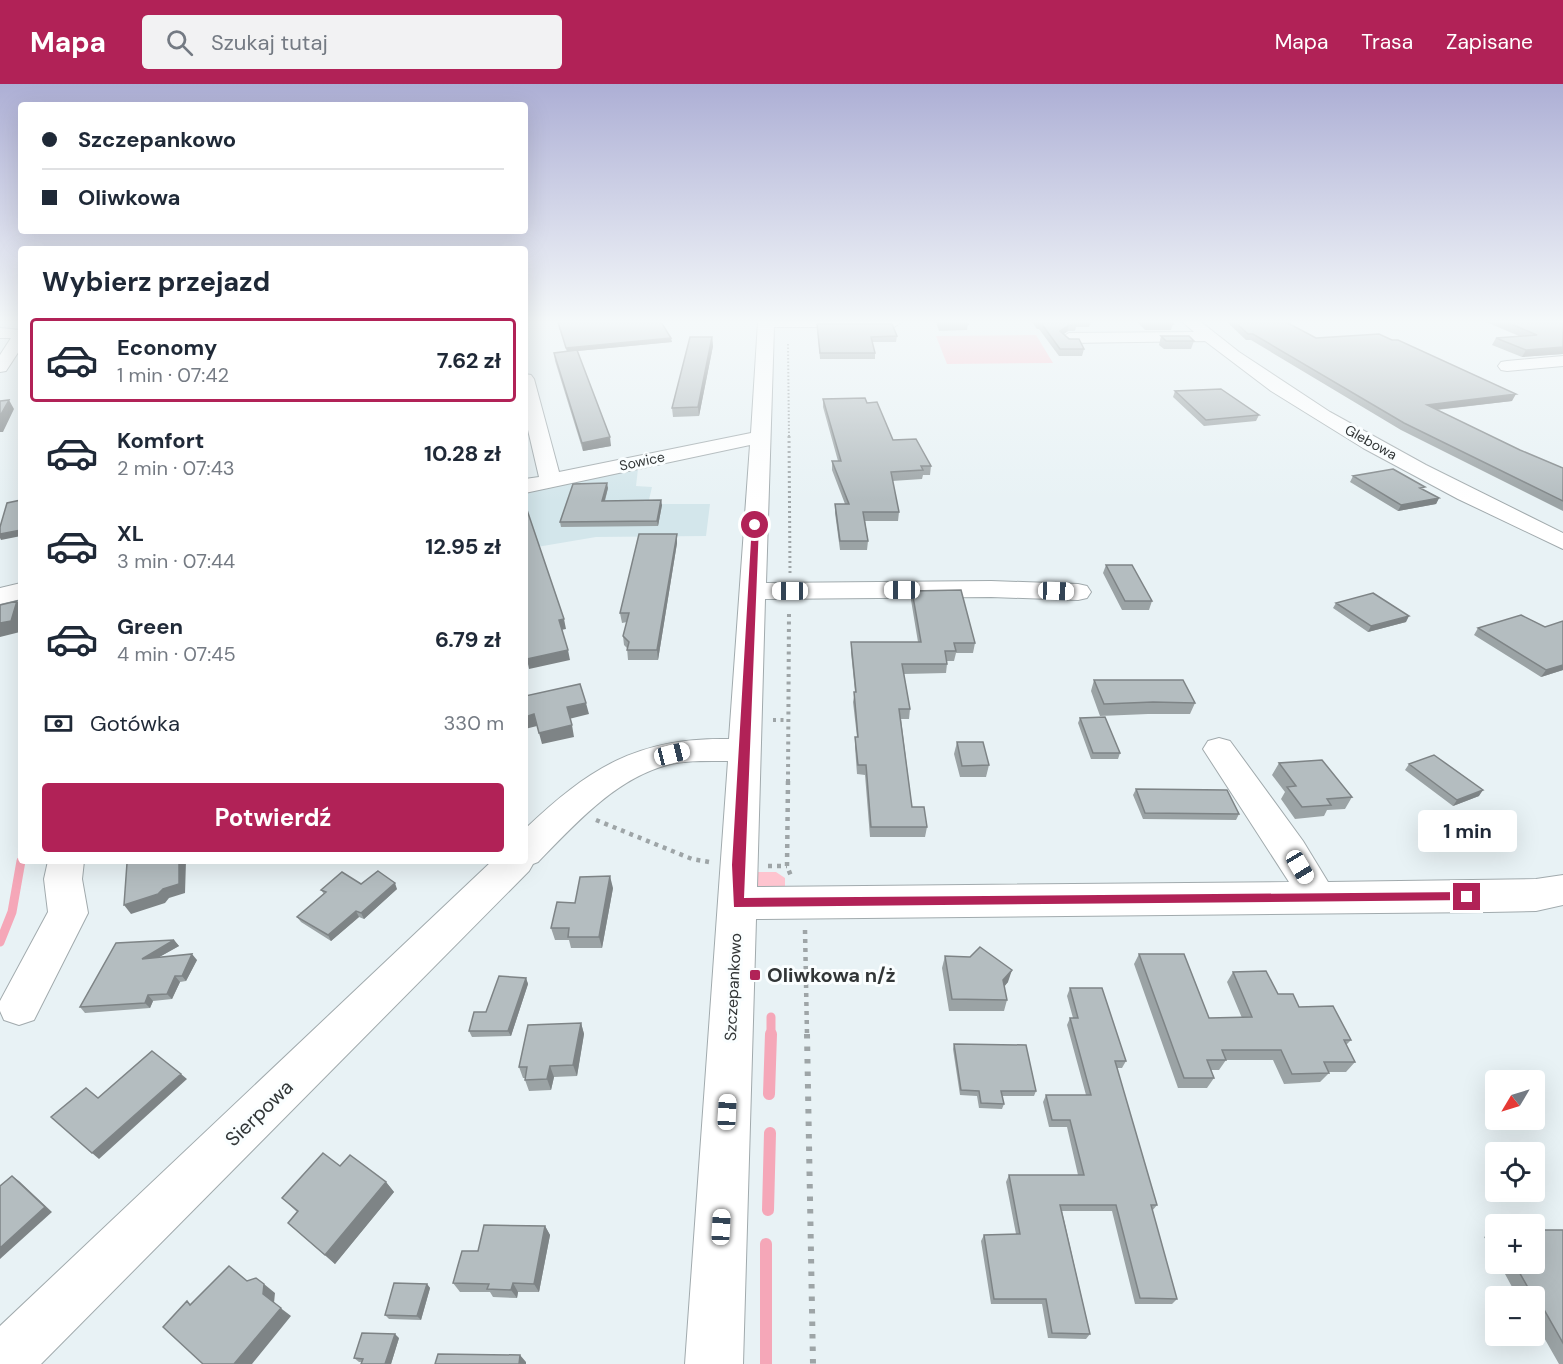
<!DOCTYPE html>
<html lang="pl">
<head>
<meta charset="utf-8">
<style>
	body { margin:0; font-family:"DM Sans",sans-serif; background:#f2f2f3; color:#1f2937; height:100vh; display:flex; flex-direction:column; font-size:22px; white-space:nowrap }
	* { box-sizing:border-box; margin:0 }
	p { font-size:20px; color:#747a83 }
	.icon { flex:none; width:33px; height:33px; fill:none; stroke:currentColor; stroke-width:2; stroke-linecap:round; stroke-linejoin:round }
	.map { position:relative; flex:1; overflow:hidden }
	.panel { position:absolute; left:18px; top:162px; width:510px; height:618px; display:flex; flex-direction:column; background:#fff; border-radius:6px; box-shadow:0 6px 24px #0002 }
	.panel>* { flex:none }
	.hud { position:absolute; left:18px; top:18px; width:510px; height:132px; border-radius:6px; box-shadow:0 6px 24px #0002; display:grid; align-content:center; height:132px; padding:0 24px; background:#fff }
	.needle { width:39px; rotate:232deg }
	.controls { position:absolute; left:1485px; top:986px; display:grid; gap:12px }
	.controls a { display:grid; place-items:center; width:60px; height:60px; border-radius:6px; background:#fff; box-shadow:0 6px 24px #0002; font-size:30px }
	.end { position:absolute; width:27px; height:27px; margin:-14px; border:8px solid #b12257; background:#fff; box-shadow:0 0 0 3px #fff }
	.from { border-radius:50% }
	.bubble { position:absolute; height:42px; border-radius:6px; background:#fff; box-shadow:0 6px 24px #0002; font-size:20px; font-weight:700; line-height:42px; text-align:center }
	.car { position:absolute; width:18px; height:36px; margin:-18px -9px; border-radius:8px; box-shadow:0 0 4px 2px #0007; background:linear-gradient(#fff 24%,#345 0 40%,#fff 0 76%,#345 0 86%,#fff 0) }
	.hud b { display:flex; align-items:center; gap:21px; height:57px; font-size:22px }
	.hud b+b { border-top:2px solid #e0e1e3 }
	.hud i { width:15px; height:15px; background:#1f2937 }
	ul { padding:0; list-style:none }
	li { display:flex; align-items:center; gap:18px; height:84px; margin:0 12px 9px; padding:0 12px; border:3px solid transparent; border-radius:6px }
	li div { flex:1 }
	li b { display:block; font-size:22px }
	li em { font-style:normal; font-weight:700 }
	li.active { border-color:#b12257 }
	li>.icon { width:54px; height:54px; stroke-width:1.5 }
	h2 { padding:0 24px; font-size:27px; line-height:72px }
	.pay { display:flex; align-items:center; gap:15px; height:66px; padding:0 24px; font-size:22px }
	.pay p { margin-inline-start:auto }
	.cta { display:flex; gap:12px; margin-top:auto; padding:12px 24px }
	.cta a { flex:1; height:69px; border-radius:6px; background:#b12257; color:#fff; font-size:24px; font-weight:700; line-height:69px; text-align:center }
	header { display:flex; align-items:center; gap:36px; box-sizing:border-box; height:84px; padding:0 30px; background:#b12257; color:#fff }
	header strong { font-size:28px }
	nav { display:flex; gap:33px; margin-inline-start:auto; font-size:21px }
	.search { width:420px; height:54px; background:#f2f2f3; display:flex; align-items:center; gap:15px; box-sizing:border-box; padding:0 21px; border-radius:6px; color:#747a83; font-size:22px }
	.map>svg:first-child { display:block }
	.built { fill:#d3e6eb }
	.green { fill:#fec4cf }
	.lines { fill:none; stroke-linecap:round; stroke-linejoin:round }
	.stream-far1 { stroke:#f5a7b8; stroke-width:9 }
	.stream { stroke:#f5a7b8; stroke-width:12 }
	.minor-casing { stroke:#a1aaad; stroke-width:2 }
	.path-far4 { stroke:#9ea5a7; stroke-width:2; stroke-dasharray:1.5 2; stroke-linecap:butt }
	.path-far3 { stroke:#9ea5a7; stroke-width:3; stroke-dasharray:2 3; stroke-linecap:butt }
	.path-far2 { stroke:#9ea5a7; stroke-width:4; stroke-dasharray:3 4.5; stroke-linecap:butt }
	.path-far1 { stroke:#9ea5a7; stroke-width:4.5; stroke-dasharray:4 5; stroke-linecap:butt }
	.path { stroke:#9ea5a7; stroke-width:6; stroke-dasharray:4.5 8; stroke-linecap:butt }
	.minor { fill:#fff; fill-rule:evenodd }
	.wall { fill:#9ba3a5 }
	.shaded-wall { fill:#7e8486 }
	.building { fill:#b4bdc0; stroke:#7e8486; stroke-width:1.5 }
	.route { fill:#b12257 }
	.poi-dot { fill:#b12257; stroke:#fafeff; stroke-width:2 }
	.labels { text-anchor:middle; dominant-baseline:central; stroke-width:6; stroke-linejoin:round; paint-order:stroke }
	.far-street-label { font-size:14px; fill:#323637; stroke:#fafeff }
	.street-label { font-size:16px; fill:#323637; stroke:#fafeff }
	.near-poi-label { font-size:20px; font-weight:bold; fill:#323637; stroke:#fafeff; text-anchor:start }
	.near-street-label { font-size:20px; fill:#323637; stroke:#fafeff }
</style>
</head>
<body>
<header>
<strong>Mapa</strong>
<div class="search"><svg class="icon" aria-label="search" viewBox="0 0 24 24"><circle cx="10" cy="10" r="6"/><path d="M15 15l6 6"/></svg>Szukaj tutaj</div>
<nav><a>Mapa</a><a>Trasa</a><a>Zapisane</a></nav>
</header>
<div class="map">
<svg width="1563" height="1280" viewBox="0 0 1563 1280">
	<rect width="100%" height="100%" fill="#e8f2f5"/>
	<path class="built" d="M638,385L636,402L652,403L648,420H710L706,452L596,453L525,465V409Z"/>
	<path class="green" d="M1036,251L1053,279L947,280L936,252Z
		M753,788H776L785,794V810L763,807L755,801Z"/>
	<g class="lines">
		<path class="stream-far1" d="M0,858L12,828L21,777
			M771,951V933"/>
		<path class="stream" d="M769,1010L771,950
			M768,1126L770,1049
			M766,1160V1280"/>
		<defs>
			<path id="minor" d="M758,238H902L894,243H774L766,499L991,497L1078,500L1087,502L1091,508L1087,514L1078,516L991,513L765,515L757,803L1289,798L1203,665L1208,657L1219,654L1230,657L1303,757L1328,798L1536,795L1563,791V821L1536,827L1488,828L756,835L743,1280H685L728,677C707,677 687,676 667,681C615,695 574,741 538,778L533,780L529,787L41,1280H0V1242L492,777H525V745C589,684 638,653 729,655L750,361L525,409V395L539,393L525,333V290L531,291L534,295L559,388L751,349Z
				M1183,238H1201L1239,268L1330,328L1426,381L1563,449V465L1458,415L1363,364L1271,307L1205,257L1069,259L1061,254L1069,249L1194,248Z
				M0,244L21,246V264L6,287L0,288V271L11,254H0Z
				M1563,272V282L1507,287L1501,286L1498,282L1501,278L1507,277Z
				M21,499V515L0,520V504Z
				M48,777H84L82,795L88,829L34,936L19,941L4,936L0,927V917L48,828L44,795Z"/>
		</defs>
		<use href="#minor" class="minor-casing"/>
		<path class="path-far4" d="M788,260L789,354"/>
		<path class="path-far3" d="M789,352L790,489"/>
		<path class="path-far2" d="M773,636H787
			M788,698L789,527"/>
		<path class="path-far1" d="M788,697L787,782L791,792
			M596,736L692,775L709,778
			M768,782H787
			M805,846L807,951"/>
		<path class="path" d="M807,950L813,1280"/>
		<use href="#minor" class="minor"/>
	</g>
	<path class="wall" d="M557,238H661L672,258L577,267L611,362L583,367L555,277L554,269L567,267Z
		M936,238H967L968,240L967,246L939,247Z
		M1032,238H1091L1089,243H1076L1075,247H1068L1064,250L1084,265L1082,272H1059L1039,245H1037Z
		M1137,238H1171L1173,240L1171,246H1145Z
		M1227,238H1286L1316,254L1512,317L1437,326L1520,366L1563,384V427L1401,346L1251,256H1246Z
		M1486,238H1563V270L1522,273L1492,261L1496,254L1519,252Z
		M817,240L897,252L896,258H872L875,269V275H820Z
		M1161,252L1194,257L1191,265H1164L1159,261Z
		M712,253L713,262L699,332L673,333L672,324Z
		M1175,307L1259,331L1256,337L1204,342L1173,313Z
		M823,315L867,319L893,356L931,382L930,391H923L922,395L892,397L899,428L898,437H865L868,457L867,466H840L835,429V420H845L832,386V377H838L823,323Z
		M1353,392L1424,406L1439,414L1436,420L1398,427L1350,398Z
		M608,404L605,417L662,421L658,442L561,443L560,438Z
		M677,450V459L658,576H628L627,564L624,561L623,552L627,538L622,539L620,529Z
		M1106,481L1152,517L1149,526H1122L1103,489Z
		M912,507L975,559L973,569H956L954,577H947V580L946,589L904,590L910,625L909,635H901L912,723L927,743L925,753H870L865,691L857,690L855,663V653H857L853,618L855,608L851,568V558H918L911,516Z
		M1336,519L1406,538L1368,548L1333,524Z
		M1545,543L1563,586L1541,593L1474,551L1478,544Z
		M1094,596L1195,619L1190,630H1148L1100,632L1091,607Z
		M1080,634L1120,669L1118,675H1091L1078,639Z
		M957,658L989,681L986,693H960L954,670Z
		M1279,679L1352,713L1345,725L1327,726L1324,732L1295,735L1281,715L1285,708L1272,691Z
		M1409,680L1479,712L1453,722L1405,686Z
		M1136,705L1239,730L1236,736L1143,735L1133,711Z
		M361,800L397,805L364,835L359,833L331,857L301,838L297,833L324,810L321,806Z
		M613,804L602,864H571L569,856H555L551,844L575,819Z
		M174,856L179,862L159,873L197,876L186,897L180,898L172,915L153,917L150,924L85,929L80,923Z
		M1139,870L1209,934H1242L1227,898L1233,888L1278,910L1299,923L1351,956L1346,961L1355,978L1346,988H1328L1329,989L1320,998L1284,1000L1273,976H1226L1219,986H1211L1214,994L1207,1004H1178L1134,880Z
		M945,872L1008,898L1004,902L1007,916L1004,927H949L942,884Z
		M526,894L528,900L511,952L472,953L469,947L486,928Z
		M1070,904L1126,977L1122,984H1117L1157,1121L1152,1127L1177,1215L1172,1220H1135L1112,1127H1062L1090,1250L1086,1255L1048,1254L1042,1220H991L981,1157L984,1151L1016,1150L1006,1098L1009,1091H1078L1067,1043H1049L1043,1018L1046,1011H1086L1067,941L1070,934H1073L1067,912Z
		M581,939L584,950L577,992L554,993L551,1006L529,1007L525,996V994H523L519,983Z
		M954,960L1036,1007L1034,1012H1002L1004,1020L1002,1025L979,1024L977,1012L960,1011L953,965Z
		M340,1082L386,1098L394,1108L335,1180L288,1139L297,1128L282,1114Z
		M545,1142L550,1151L539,1208H518L517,1214L493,1213L490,1208H460L453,1199L478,1167Z
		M1496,1146V1173L1484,1153Z
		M1563,1146V1280H1559L1534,1236V1212H1517L1499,1179H1534Z
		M427,1200L430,1204L421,1236L389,1235L385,1231Z
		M399,1254L391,1280H361L362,1278H359L354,1274Z"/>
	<path class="shaded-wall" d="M1069,241L1068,247L1059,253L1060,247Z
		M712,253L713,262L699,332L698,323Z
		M671,254L672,258L567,268L566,264Z
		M1563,263V270L1522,273L1526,266Z
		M1516,310L1512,317L1424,327L1427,321Z
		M9,316L14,325L3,348H0V332Z
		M610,353L611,362L583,367L582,359Z
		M607,399L608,404L603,422L602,417Z
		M1439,414L1436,420L1398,427L1401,421Z
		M661,416L662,421L658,442L657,437Z
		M21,446V452L1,456L0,454V450Z
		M677,450V459L658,576L657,566Z
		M17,517L21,522V543L20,548L0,553V539Z
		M1409,532L1406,538L1368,548L1371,542Z
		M564,535L566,545L561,546L559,536Z
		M568,566L570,576L529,585L527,575Z
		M1563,581V586L1541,593L1546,586Z
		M586,619L589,630L569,635L567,623Z
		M534,630L537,642L525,645V633Z
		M572,641L574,653L542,660L539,649Z
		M1483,706L1479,712L1453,722L1457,716Z
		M179,777H186L185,809L169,814L165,819L131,830L124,821L163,805Z
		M610,792L613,804L602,864L599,853Z
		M395,799L397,805L364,835L361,829Z
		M356,827L359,833L331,857L328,851Z
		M174,856L179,862L147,880L142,875Z
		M192,870L197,876L186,897L182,892Z
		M1012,886L1008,898L1000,908L1003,896Z
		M175,892L180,898L172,915L167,910Z
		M526,894L528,900L511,952L508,947Z
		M148,911L153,917L150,924L145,919Z
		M581,939L584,950L577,992L573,981Z
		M550,982L554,993L551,1006L547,995Z
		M181,990L187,995L99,1075L92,1069Z
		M12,1092L19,1097L52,1128L0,1175V1164Z
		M386,1098L394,1108L335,1180L325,1171Z
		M545,1142L550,1151L539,1208L534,1200Z
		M513,1199L518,1208L517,1214L511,1206Z
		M264,1200L275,1209L274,1219L291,1232L252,1280H234L263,1210Z
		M427,1200L430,1204L421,1236L417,1232Z
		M395,1250L399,1254L391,1280H385Z
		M520,1271L526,1278V1280H519Z"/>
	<path class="building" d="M558,238H661L671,254L566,264Z
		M939,238H967L968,240H939Z
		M1037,238H1074L1076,241H1069L1060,247L1069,255H1079L1084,265H1060L1041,239H1038Z
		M1145,238H1171L1173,240H1147Z
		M1235,238H1286L1316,254L1379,250L1392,256H1398L1516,310L1427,321L1520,366L1563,384V417L1404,339L1253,250H1248Z
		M1506,238H1563V263L1526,266L1496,254L1537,251Z
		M817,240H892L897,252L871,253L875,269H820Z
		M1161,252H1189L1194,257H1166Z
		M690,253H712L698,323L672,324Z
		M577,266L610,353L582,359L554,269Z
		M1221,305L1259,331L1206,336L1175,307Z
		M865,314L867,319L877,318L893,356L916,355L931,382H921L923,386L891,388L899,428H863L868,457H840L835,420H849L832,377H841L823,315Z
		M9,316L0,332V317Z
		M1393,385L1425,403L1420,404L1439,414L1401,421L1353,392Z
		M607,399L602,417L661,416L657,437L560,438L573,400Z
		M21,416V446L0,450V443L7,419Z
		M525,420L564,535L559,536L568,566L527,575L525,568Z
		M639,450H677L657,566H627L629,558L623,552L629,529H620Z
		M1106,481H1132L1152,517H1125Z
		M961,506L975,559H954L956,567H945L947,580H902L910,625H899L912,723H924L927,743H871L866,681H858L855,653H858L854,608H856L851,558H921L912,507Z
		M1373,509L1409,532L1371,542L1336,519Z
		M17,517L11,537L0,539V521Z
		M1521,531L1545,543L1563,537V581L1546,586L1478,544Z
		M1094,596H1183L1195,619L1153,618L1104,620Z
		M580,600L586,619L567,623L572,641L539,649L534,630L525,633V612Z
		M1105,633L1120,669H1093L1080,634Z
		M957,658H983L989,681L962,682Z
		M1434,671L1483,706L1457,716L1409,680Z
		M1322,676L1352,713L1327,715L1331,721L1302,723L1287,703L1296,702L1279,679Z
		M1136,705L1227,706L1239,730L1145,729Z
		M132,777H179V800L163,805L158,810L124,821L127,779Z
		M378,787L395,799L361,829L356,827L328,851L297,833L326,808L321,806L342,788L361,800Z
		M610,792L599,853H568L569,844H551L557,818L575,819L580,793Z
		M174,856L142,875L192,870L182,892H175L167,910L148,911L145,919L80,923L116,859Z
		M980,863L1012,886L1003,896L1007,916L952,915L945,872L970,873Z
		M1139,870H1184L1209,934L1252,933L1233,888L1266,887L1278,910H1293L1299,923L1333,922L1351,956H1344L1355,978H1324L1329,989L1292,990L1281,966H1222L1226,976H1207L1214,994H1184Z
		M499,892L526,894L508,947H469L474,928H486Z
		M1070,904H1102L1126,977H1115L1157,1121H1151L1177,1215L1140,1214L1116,1121H1060L1090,1250L1052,1249L1046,1215H994L984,1151L1020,1150L1009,1091H1084L1070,1036H1052L1046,1011H1091L1070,934H1078Z
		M581,939L573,981L550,982L547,995L525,996L527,983H519L528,941Z
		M954,960L1026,961L1036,1007H1001L1004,1020L981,1019L979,1007L961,1006Z
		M152,967L181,990L92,1069L51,1033L86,1004L98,1014Z
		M323,1069L340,1082L350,1071L386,1098L325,1171L288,1139L298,1127L282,1114Z
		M12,1092L45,1123L0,1164V1102Z
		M484,1141L545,1142L534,1200L513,1199L511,1206L487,1205L489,1200L453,1199L462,1167H478Z
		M1534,1146H1563V1259L1534,1208L1530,1207L1514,1179H1534Z
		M229,1182L247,1197L256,1194L264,1200L263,1210L281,1224L234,1280H203L163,1243L187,1217L190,1221Z
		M394,1199L427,1200L417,1232L385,1231Z
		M362,1249L395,1250L385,1280H361L363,1275L354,1274Z
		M438,1270L520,1271L519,1280H435Z"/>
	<linearGradient id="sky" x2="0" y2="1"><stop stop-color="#adafd5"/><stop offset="0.57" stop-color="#f5f9fa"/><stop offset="1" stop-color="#f5f9fa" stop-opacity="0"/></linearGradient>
	<rect width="1563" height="417" fill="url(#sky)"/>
	<path class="route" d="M752,439L759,441L744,814L1467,808L1471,809V816L734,823L732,781Z"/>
	<rect class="poi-dot" x="749" y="885" width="12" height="12" rx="3"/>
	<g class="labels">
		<g class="far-street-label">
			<text transform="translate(1371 358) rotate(29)">Glebowa</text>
			<text transform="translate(642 377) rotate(-12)">Sowice</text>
		</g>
		<g class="street-label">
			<text transform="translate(733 903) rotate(-87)">Szczepankowo</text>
		</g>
		<g class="near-poi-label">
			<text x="767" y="891">Oliwkowa n/ż</text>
		</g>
		<g class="near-street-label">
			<text transform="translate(259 1029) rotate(-44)">Sierpowa</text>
		</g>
	</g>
</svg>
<div class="controls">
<a><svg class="needle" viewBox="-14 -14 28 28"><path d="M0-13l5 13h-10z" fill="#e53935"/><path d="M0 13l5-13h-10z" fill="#747a83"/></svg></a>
<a><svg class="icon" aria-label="locate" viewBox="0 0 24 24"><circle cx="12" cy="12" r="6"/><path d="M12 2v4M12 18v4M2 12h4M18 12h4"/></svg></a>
<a>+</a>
<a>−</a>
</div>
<i class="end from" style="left:755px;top:441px"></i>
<i class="end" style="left:1467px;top:813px"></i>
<div class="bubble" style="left:1418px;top:726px;width:99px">1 min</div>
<i class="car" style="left:902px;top:506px;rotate:270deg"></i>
<i class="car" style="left:790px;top:507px;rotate:270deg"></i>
<i class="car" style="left:1056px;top:507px;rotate:92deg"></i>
<i class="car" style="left:672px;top:670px;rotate:76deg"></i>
<i class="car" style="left:1300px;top:783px;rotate:149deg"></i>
<i class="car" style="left:727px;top:1028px;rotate:3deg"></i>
<i class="car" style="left:721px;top:1143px;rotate:3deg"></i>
<div class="hud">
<b><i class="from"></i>Szczepankowo</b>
<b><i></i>Oliwkowa</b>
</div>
<section class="panel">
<h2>Wybierz przejazd</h2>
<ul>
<li class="active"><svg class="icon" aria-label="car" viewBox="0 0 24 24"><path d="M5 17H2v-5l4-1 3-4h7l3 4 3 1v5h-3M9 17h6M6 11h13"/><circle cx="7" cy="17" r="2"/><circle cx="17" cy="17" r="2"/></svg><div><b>Economy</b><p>1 min · 07:42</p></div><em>7.62 zł</em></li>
<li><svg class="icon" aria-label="car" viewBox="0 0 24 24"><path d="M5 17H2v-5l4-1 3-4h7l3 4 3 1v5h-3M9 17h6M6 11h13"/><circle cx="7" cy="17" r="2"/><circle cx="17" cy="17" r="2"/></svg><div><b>Komfort</b><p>2 min · 07:43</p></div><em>10.28 zł</em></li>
<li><svg class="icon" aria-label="car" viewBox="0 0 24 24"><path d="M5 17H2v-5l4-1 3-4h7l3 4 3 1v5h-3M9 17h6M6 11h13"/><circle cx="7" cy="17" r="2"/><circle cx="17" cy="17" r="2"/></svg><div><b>XL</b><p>3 min · 07:44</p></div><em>12.95 zł</em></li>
<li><svg class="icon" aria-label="car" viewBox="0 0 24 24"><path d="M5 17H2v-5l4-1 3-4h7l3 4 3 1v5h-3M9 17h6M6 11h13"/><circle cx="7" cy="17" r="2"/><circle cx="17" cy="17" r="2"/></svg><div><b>Green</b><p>4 min · 07:45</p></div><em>6.79 zł</em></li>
</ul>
<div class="pay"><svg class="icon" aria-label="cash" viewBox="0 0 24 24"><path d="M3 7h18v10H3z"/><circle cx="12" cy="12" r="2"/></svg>Gotówka<p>330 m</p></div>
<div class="cta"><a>Potwierdź</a></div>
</section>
</div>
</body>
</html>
